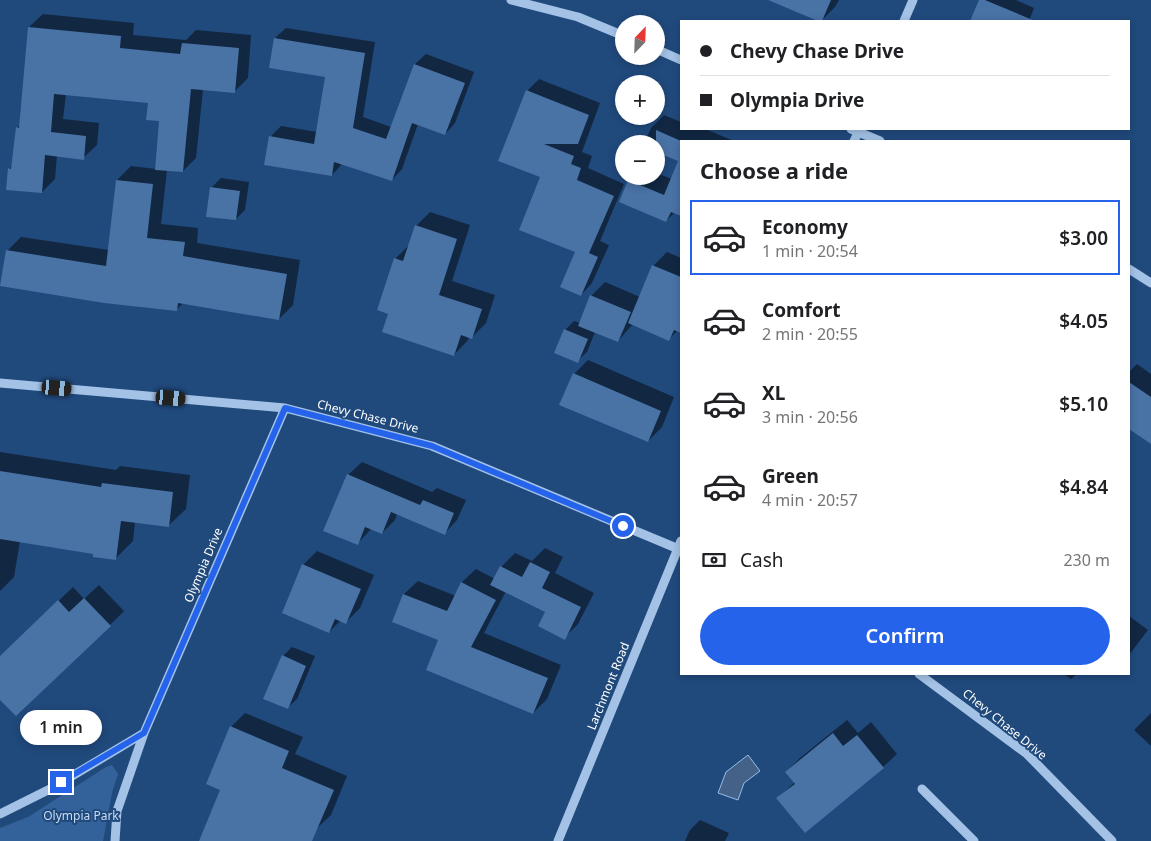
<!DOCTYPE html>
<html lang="en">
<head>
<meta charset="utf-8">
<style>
	body { margin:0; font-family:"Noto Sans",sans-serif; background:#f2f2f2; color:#202124; height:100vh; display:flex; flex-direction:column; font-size:19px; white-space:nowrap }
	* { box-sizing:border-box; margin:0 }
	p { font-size:16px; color:#757577 }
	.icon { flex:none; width:28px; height:28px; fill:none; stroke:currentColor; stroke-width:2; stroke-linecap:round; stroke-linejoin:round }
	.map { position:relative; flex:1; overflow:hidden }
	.side { position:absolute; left:680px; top:140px; width:450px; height:535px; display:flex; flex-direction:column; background:#fff; border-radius:0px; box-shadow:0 2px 8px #0003 }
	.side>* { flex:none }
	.guide { position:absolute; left:680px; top:20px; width:450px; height:110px; border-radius:0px; box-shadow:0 2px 8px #0003; display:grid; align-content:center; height:110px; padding:0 20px; background:#fff }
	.needle { width:32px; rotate:23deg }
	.tools { position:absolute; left:615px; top:15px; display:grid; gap:10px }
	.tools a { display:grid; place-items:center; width:50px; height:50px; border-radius:50%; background:#fff; box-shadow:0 2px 8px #0003; font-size:25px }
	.end { position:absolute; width:22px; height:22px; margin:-11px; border:6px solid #2563eb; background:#fff; box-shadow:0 0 0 2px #fff }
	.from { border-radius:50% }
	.bubble { position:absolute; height:35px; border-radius:18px; background:#fff; box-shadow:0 2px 8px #0003; font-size:16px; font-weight:600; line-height:35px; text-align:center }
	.car { position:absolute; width:15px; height:30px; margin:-15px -8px; border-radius:6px; box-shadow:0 0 4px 1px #0007; background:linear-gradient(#222 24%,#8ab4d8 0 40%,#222 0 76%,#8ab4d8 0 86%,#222 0) }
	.guide b { display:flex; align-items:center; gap:18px; height:48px; font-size:19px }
	.guide b+b { border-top:1px solid #e0e0e0 }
	.guide i { width:12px; height:12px; background:#202124 }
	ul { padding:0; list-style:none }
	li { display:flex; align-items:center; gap:15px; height:75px; margin:0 10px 8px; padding:0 10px; border:2px solid transparent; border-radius:0px }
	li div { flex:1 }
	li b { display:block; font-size:19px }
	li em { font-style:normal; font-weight:600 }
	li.active { border-color:#2563eb }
	li>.icon { width:45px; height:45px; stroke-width:1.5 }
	h2 { padding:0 20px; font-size:22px; line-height:60px }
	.pay { display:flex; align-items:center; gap:12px; height:55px; padding:0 20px; font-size:19px }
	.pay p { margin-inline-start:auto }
	.primary-button { display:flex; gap:10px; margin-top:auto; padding:10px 20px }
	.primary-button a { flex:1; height:58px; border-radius:30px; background:#2563eb; color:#fff; font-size:20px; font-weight:600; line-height:58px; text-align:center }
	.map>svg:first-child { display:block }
	.green { fill:#33629a }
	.water { fill:#446287; stroke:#96bde7 }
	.shadow { fill:#0007 }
	.building { fill:#4972a5 }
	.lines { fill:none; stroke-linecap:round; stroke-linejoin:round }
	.minor { stroke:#a3c2e6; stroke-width:9 }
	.route { stroke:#2563eb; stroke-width:6 }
	.labels { text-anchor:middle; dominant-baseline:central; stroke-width:4; stroke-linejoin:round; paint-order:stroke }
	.street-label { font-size:12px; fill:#fff; stroke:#20497c }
	.park-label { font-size:12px; fill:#c6dcf5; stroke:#20497c }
</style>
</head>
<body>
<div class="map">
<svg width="1151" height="841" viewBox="0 0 1151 841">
	<rect width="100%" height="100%" fill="#20497c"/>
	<path class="green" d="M112,765L118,774L112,793L103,841H0V828L28,817L106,767Z"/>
	<path class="water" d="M748,755L760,771L744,783L738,800L718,793L726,772Z"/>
	<path class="shadow" d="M771,0H839L835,7L821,21Z
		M980,0H1016L1034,8L1029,21H971Z
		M43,14L134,23L133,35L186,40L196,30L251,35L248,78L234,92L203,89L196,158L183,171L167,170L161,224L198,228L197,243L300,260L293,305L279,319L183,303L176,310L7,251L21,237L109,250L117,180L131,166L156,169L161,120L149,102L66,94L63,119L99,123L97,145L83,158L57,155L55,179L42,192L9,169L13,165L17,128L20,125L29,27Z
		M286,28L375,42L363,117L391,127L415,64L426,54L474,72L455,123L445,134L418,124L402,169L392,180L342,164L332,175L270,137L281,126L317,132L326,76L275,38Z
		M539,79L600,103L582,152L592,156L588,168L624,184L600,241L609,245L592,283L581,295L576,251L541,176L527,91Z
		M664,115L681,122V129H705L734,141H681V215L675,212L666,221L620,201L629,180L633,176H656V173L672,179L680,161L656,144H644L651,128Z
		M221,178L249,182L245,210L236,219L211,188Z
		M430,212L470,225L452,281L495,295L486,323L472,337L469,336L468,340L454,355L390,313L395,259L409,245L416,226Z
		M667,252L681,258V331L678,330L669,339L633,324L618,341L595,332L587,352L577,361L565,330L574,321L580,323L591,296L605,282L640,297L653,266Z
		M588,360L674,397L662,427L648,441L574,374Z
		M1137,364L1151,374V442L1129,427V372Z
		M0,452L116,470L120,466L190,475L186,509L168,526L135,522L133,541L116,558L95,553L20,541L14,577L0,591Z
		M362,462L432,492L437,488L466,500L457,520L444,534L397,514L395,520L382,533L371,529L357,544L348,475Z
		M545,548L563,557L555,573L594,593L578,624L564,638L546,612L506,591L484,633L561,665L547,699L533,713L440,639L394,621L404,594L418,581L456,596L462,582L476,569L495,579L501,567L515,553L532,561Z
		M317,551L374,575L360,608L346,622L341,620L329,632L303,565Z
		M99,585L124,611L110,625L0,698V657L73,587L84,599Z
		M1129,616L1148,630L1129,655Z
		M292,647L315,656L297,699L287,708L283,656Z
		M1064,674H1077L1071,679Z
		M245,713L303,737L295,754L347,776L331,815L303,841H201L222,789L231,727Z
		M1151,713V746L1134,730Z
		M847,720L858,733L871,722L897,754L883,767L778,798L795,782L786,772L800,758Z
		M700,820L729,833L725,841H685L690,830Z"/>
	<path class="building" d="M768,0H831L822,21H818Z
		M979,0H985L1035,21H970Z
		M28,27L121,36L120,48L180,54L182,43L239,48L235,93L191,89L183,172L155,170L159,121L146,120L148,103L54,94L51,132L86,136L84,160L45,155L42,193L6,190L8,168L11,169L16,127L19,128Z
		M274,38L365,53L353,128L386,139L414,64L465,83L445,135L412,123L392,181L334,162L332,176L264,165L269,136L314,144L325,77L269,68Z
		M526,90L589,115L578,144H544L574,156L571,164L581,168L577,180L614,196L589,253L598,257L581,296L560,287L575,252L519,230L540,177L498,161Z
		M656,130L681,141V216L671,212L666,222L619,202L628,180L664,195L678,161L656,152Z
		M116,180L153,184L147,238L185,242L183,256L287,274L279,320L178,303L177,311L104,303L0,286L6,250L106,266Z
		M210,187L240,191L236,220L206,217Z
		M415,225L457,239L439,295L482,309L472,339L461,335L454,356L382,332L388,314L377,310L394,258L403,261Z
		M652,265L681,277V333L674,330L669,341L628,323Z
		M590,295L631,312L618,342L578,326Z
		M564,329L588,339L578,363L554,353Z
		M573,373L661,411L648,442L559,405Z
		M1129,382L1151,397V444L1129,429Z
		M0,471L101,487L102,483L173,492L169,527L121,521L116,560L93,557V554L0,539Z
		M347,474L420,505L423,500L454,513L445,535L391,512L382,534L365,527L358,545L323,531Z
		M530,562L550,572L542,588L581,607L565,640L538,626L545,612L490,585L500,566L522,577Z
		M302,564L361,589L346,624L335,619L329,633L282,613Z
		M461,582L496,600L471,647L548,678L533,714L426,670L438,640L392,622L403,594L447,611Z
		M84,598L111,626L16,716L0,700V656L58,600L69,612Z
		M282,655L306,666L288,709L263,699Z
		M230,726L289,751L282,768L334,790L312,841H199L220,790L206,784Z
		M833,733L843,746L857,735L884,768L805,833L776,798L795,784L785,772Z"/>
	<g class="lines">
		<path class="minor" d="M511,0L578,17L624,36
			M904,21L913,0
			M656,49L681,60
			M851,129L880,141
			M854,141L860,129
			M1129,269L1151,283
			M0,383L285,408L432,446L681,550
			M919,674L1027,754L1112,841
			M922,789L974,841
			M0,814L52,788L144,733L285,408
			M115,841L117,811L144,733
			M558,841L681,541"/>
	</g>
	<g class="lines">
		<path class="route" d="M61,782L144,733L285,408L432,446L623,526"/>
	</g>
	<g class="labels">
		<g class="street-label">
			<text transform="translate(368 416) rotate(14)">Chevy Chase Drive</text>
			<text transform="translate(203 565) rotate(-67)">Olympia Drive</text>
			<text transform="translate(608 686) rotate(-68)">Larchmont Road</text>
			<text transform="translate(1005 724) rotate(39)">Chevy Chase Drive</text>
		</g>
		<g class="park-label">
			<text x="81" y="815">Olympia Park</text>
		</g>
	</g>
</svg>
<div class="tools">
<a><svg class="needle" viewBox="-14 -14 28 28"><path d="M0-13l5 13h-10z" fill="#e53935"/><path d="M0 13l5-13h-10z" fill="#757577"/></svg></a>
<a>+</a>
<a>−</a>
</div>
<i class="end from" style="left:623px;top:526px"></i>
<i class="end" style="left:61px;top:782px"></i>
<div class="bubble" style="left:20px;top:710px;width:82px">1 min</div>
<i class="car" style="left:57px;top:388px;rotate:95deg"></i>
<i class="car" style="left:171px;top:398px;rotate:95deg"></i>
<div class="guide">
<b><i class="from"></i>Chevy Chase Drive</b>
<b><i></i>Olympia Drive</b>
</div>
<section class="side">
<h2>Choose a ride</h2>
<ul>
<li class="active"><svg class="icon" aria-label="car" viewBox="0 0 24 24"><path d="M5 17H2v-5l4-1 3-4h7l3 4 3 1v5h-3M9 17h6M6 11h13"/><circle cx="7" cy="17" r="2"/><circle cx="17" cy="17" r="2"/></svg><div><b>Economy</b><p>1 min · 20:54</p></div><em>$3.00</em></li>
<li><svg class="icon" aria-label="car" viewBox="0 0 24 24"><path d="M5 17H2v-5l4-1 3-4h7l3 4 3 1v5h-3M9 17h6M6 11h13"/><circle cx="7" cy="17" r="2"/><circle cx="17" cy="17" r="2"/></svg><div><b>Comfort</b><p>2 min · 20:55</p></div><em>$4.05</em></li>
<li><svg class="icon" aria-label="car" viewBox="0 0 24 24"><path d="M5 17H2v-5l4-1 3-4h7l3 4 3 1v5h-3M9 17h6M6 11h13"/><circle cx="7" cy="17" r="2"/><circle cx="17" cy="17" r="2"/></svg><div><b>XL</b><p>3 min · 20:56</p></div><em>$5.10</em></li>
<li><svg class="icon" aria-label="car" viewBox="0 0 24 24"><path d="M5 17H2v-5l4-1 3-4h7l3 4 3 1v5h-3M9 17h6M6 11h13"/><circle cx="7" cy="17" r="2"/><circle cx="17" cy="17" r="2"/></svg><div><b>Green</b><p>4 min · 20:57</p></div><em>$4.84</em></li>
</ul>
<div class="pay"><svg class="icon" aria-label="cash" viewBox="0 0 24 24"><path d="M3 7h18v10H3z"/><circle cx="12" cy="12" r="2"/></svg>Cash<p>230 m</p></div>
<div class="primary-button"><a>Confirm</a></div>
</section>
</div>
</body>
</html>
